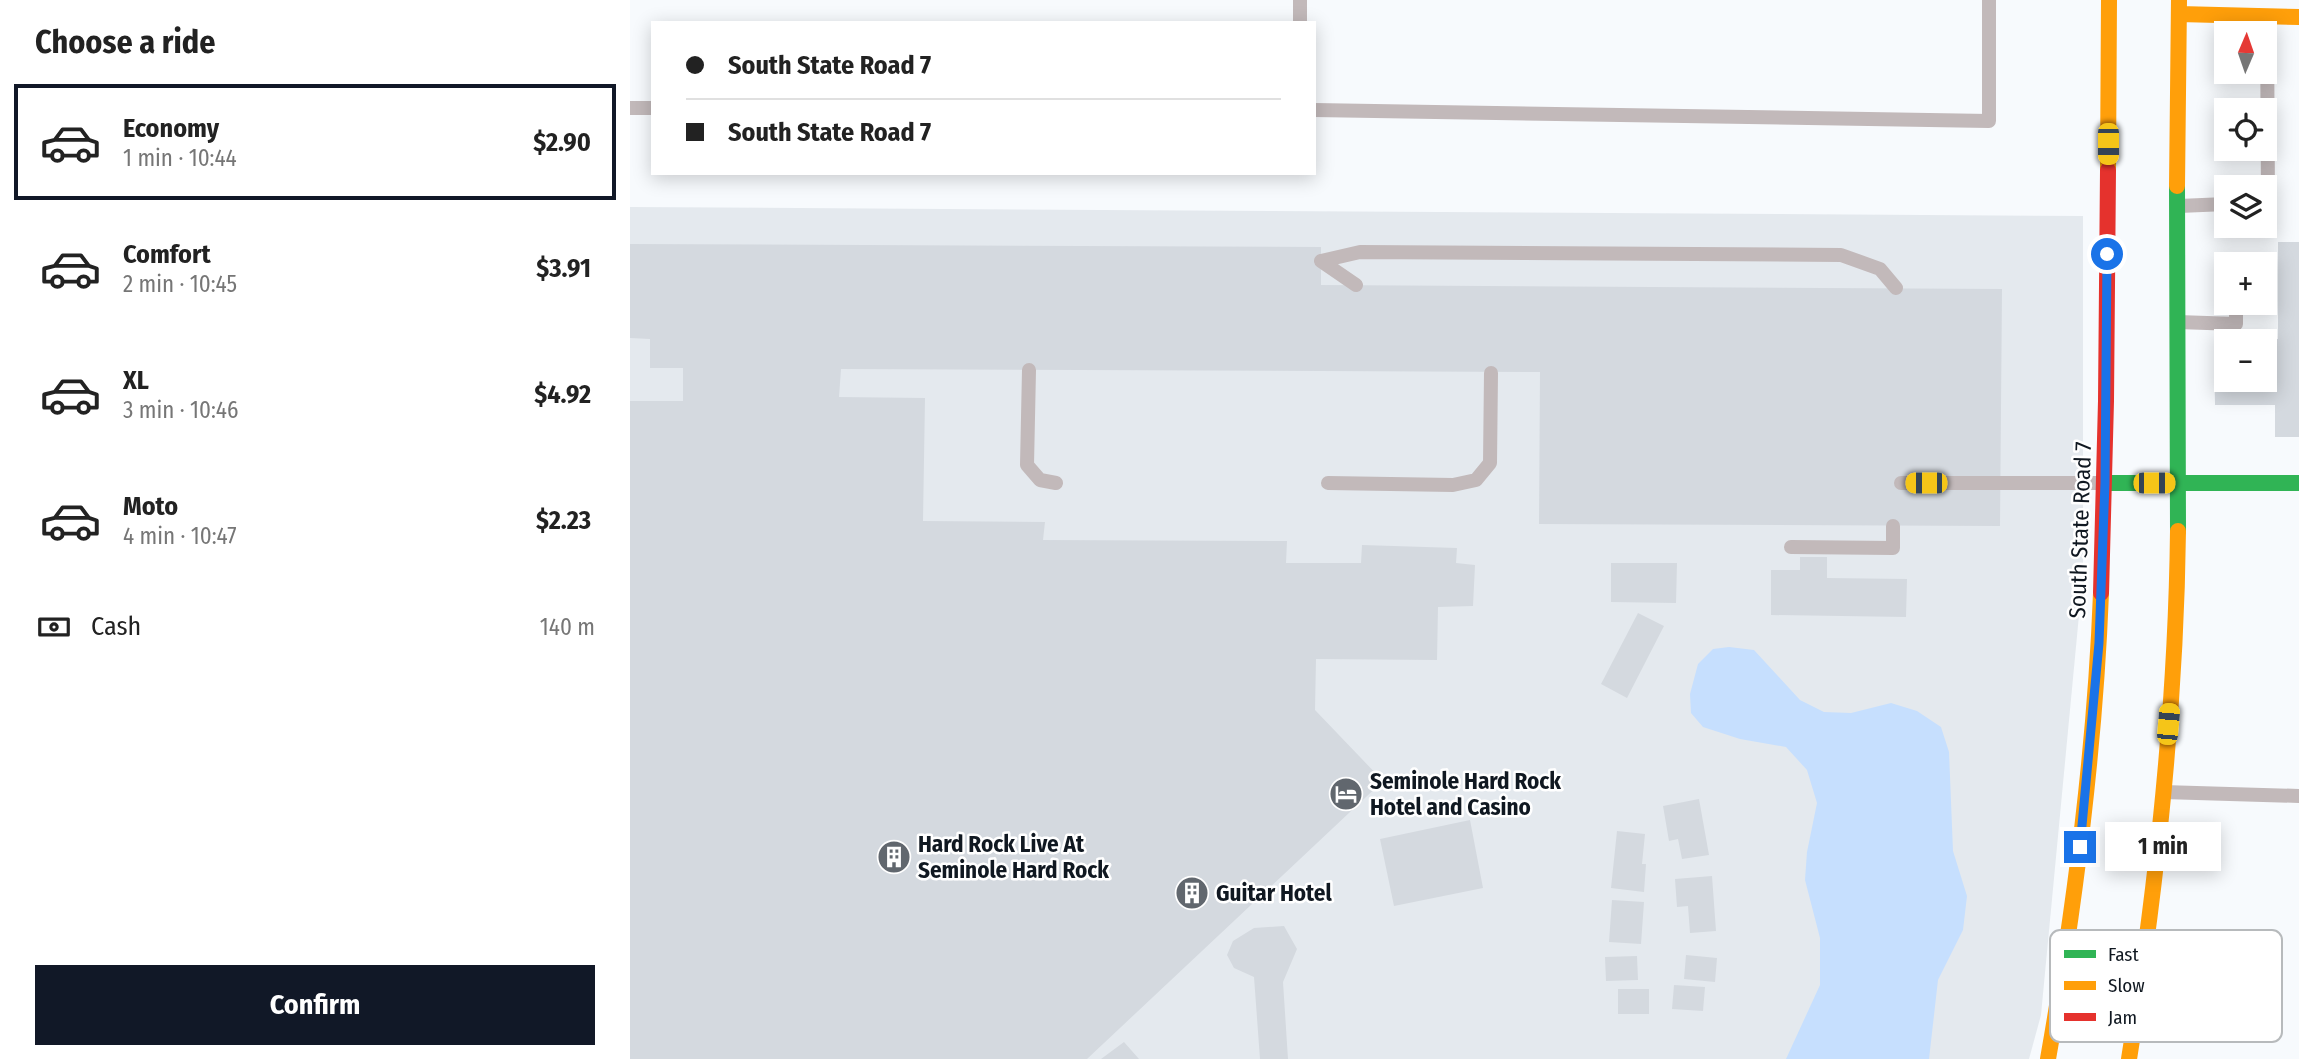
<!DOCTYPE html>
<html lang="en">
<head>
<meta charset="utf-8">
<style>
	body { margin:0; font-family:"Fira Sans Condensed",sans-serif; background:#f6f6f6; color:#222; height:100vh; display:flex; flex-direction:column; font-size:26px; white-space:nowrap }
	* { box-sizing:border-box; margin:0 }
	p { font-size:23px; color:#767676 }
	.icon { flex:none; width:38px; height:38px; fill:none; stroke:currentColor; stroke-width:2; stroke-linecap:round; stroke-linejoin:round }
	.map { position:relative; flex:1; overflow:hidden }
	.details { display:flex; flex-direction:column; background:#fff; width:630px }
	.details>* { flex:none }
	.guide { position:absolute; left:21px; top:21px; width:665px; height:154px; border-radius:0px; box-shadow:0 4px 18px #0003; display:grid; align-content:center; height:154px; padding:0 35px; background:#fff }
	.needle { width:46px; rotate:2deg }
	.buttons { position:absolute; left:1584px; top:21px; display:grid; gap:14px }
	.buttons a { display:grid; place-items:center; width:63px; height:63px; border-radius:0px; background:#fff; box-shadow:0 4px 18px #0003; font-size:35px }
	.end { position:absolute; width:32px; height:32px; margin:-16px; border:9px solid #1a73e8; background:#fff; box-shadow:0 0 0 4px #fff }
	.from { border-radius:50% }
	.bubble { position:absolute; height:49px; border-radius:0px; background:#fff; box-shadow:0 4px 18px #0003; font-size:23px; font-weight:700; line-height:49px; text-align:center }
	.car { position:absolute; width:21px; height:42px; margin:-21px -10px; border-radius:9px; box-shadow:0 0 5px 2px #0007; background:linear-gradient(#f5c518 24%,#345 0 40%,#f5c518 0 76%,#345 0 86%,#f5c518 0) }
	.guide b { display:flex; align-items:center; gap:24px; height:66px; font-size:26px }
	.guide b+b { border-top:2px solid #e0e0e0 }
	.guide i { width:18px; height:18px; background:#222 }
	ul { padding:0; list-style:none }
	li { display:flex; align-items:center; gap:21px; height:116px; margin:0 14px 10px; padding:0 21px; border:4px solid transparent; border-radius:0px }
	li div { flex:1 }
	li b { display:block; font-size:26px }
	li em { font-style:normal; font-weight:700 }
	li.on { border-color:#111827 }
	li>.icon { width:63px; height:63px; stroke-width:1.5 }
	h2 { padding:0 35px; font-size:32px; line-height:84px }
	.pay { display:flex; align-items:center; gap:18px; height:77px; padding:0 35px; font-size:26px }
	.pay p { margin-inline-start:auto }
	.primary-button { display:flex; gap:14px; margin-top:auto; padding:14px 35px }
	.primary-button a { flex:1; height:80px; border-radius:0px; background:#111827; color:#fff; font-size:28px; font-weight:700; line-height:80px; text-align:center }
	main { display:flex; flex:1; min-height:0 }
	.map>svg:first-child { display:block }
	.built { fill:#e4e9ee }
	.water { fill:#c6dffe }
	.building { fill:#d4d9df }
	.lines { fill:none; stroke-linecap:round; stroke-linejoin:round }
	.lane { stroke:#c2b9ba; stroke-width:14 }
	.fast { stroke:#30b455; stroke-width:16 }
	.slow { stroke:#ff9f0a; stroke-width:16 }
	.jam { stroke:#e5322d; stroke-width:16 }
	.route { stroke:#1a73e8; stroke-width:9 }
	.labels { text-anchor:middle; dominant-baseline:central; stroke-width:5; stroke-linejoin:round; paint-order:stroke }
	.street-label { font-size:23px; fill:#101821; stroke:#fff }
	.poi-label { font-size:23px; font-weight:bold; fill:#101821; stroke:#fff; text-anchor:start }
	.key { fill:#fff; stroke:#b7babc; stroke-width:2 }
	.key-label { font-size:19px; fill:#101821 }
</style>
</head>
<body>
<main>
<section class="details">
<h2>Choose a ride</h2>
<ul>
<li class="on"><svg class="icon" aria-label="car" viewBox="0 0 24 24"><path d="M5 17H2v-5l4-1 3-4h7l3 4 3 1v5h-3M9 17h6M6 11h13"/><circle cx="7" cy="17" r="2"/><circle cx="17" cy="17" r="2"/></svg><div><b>Economy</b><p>1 min · 10:44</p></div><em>$2.90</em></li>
<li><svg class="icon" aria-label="car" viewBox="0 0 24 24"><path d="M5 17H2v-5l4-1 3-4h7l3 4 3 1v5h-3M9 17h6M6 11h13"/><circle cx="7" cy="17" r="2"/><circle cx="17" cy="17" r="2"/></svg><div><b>Comfort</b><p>2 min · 10:45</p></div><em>$3.91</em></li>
<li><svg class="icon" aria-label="car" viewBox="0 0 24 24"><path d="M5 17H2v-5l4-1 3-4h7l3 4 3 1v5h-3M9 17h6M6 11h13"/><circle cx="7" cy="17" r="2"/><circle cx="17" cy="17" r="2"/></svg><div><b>XL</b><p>3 min · 10:46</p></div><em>$4.92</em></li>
<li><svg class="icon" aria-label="car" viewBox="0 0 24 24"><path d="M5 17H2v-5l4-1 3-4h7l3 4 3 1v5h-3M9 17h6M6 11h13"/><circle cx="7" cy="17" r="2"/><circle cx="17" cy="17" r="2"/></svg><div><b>Moto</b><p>4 min · 10:47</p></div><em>$2.23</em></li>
</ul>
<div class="pay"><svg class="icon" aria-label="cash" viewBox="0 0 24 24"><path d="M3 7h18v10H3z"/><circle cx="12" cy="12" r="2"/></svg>Cash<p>140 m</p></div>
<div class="primary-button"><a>Confirm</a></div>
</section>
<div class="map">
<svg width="1669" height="1059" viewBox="0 0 1669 1059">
	<rect width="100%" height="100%" fill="#f7fafd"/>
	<path class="built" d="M0,207L1453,216V573L1411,1015L1399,1059H0Z"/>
	<path class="water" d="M1099,647L1124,650L1170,700L1194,712L1221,713L1261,703L1287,711L1311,727L1319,752L1323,851L1337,896L1333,930L1308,980L1299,1059H1156L1190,985V938L1175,880L1177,852L1187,803L1177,770L1156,747L1110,739L1073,727L1061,713L1060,694L1068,664L1083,649Z"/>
	<path class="building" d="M1648,242H1669V437H1645V405H1585L1584,340H1596V380H1634V339H1648Z
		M0,244L691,247V285L1372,289L1370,526L909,524L910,372L211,369L209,397L295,398L293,521L415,522L413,540L657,541L656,563H731L732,545L827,548L826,563L845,565L843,606L808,607L807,660L686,659L685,710L753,781L457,1059H0V401H53V368H20V339L0,338Z
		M1170,557H1197V578L1277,579L1276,617L1141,615V570H1170Z
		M981,563H1047L1046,603L981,602Z
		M1008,613L1034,626L997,698L971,684Z
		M1069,799L1079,855L1052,859L1048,839L1039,841L1033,806Z
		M840,820L853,888L764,906L750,839Z
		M987,831L1015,834L1012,864H1016L1014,892L981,888Z
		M1082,876L1086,931L1060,933L1058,906L1047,907L1045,879Z
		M982,900L1014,902L1011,944L979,942Z
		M654,926L667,949L653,982L658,1059H630L624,977L604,968L597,955L603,941L624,928Z
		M1056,955L1087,958L1085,982L1054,979Z
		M1007,956L1008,980L976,981L975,957Z
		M1044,985L1075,987L1073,1011L1042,1009Z
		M988,989H1019V1014H988Z
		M494,1042L509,1059H471Z"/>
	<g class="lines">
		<path class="lane" d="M670,0V23
			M0,108H23
			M684,110L1359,121V0
			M1634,202H1638L1637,18
			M1549,206L1596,204
			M691,261L730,252L1211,255L1250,269L1266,288
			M691,261L726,285
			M1548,322L1606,324V303
			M399,370L397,465L410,480L426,483
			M698,483L823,485L846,480L860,463L861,373
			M1271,483H1474
			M1161,547L1263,548V526
			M1533,792L1669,796"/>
		<path class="fast" d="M1547,186L1548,531
			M1475,483H1669"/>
		<path class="slow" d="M1549,14L1669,17
			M1478,170L1479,0
			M1547,186L1549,0
			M1418,1059C1445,905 1465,750 1471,593
			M1499,1059C1527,884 1546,708 1548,531"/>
		<path class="jam" d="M1471,593L1476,401L1478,170"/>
	</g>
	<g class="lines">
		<path class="route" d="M1450,847L1469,643L1475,483L1477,254"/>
	</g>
	<defs>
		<symbol id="hotel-disc" viewBox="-11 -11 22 22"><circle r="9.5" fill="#61676e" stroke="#fff"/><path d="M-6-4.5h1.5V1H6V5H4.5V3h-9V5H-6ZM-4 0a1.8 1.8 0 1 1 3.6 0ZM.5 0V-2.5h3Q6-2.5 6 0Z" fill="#fff"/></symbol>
		<symbol id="building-disc" viewBox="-11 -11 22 22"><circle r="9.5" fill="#61676e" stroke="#fff"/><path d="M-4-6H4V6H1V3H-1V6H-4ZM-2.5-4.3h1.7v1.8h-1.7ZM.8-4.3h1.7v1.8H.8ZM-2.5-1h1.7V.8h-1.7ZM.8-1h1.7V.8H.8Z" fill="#fff"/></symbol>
	</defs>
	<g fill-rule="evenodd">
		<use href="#hotel-disc" x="697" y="775" width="38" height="38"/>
		<use href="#building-disc" x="245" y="838" width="38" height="38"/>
		<use href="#building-disc" x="543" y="874" width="38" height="38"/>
	</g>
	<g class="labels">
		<g class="street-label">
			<text transform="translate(1450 530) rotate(-88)">South State Road 7</text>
		</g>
		<g class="poi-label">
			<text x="740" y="781">Seminole Hard Rock<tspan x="740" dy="26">Hotel and Casino</tspan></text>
			<text x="288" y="844">Hard Rock Live At<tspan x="288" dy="26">Seminole Hard Rock</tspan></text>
			<text x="586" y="893">Guitar Hotel</text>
		</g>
	</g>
	<rect x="1420" y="930" width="232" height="112" rx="10" class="key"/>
	<rect x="1434" y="950" width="32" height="8" fill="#30b455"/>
	<rect x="1434" y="981" width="32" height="9" fill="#ff9f0a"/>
	<rect x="1434" y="1013" width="32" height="8" fill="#e5322d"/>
	<g class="key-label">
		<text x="1478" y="961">Fast</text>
		<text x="1478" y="992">Slow</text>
		<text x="1478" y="1024">Jam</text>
	</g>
</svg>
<div class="buttons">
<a><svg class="needle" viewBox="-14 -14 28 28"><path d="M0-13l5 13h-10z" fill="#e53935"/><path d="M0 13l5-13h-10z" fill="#767676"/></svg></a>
<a><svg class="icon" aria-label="locate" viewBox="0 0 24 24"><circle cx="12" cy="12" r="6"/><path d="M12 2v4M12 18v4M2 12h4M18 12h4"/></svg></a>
<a><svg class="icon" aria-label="layers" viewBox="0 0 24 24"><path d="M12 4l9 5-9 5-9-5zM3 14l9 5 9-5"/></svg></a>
<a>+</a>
<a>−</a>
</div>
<i class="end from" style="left:1477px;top:254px"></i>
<i class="end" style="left:1450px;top:847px"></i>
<div class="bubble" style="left:1475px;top:822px;width:116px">1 min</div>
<i class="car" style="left:1478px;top:144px;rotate:180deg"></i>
<i class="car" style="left:1296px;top:483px;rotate:270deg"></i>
<i class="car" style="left:1524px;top:483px;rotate:90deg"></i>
<i class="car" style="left:1538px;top:724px;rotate:5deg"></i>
<div class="guide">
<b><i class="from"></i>South State Road 7</b>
<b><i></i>South State Road 7</b>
</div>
</div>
</main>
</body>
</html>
